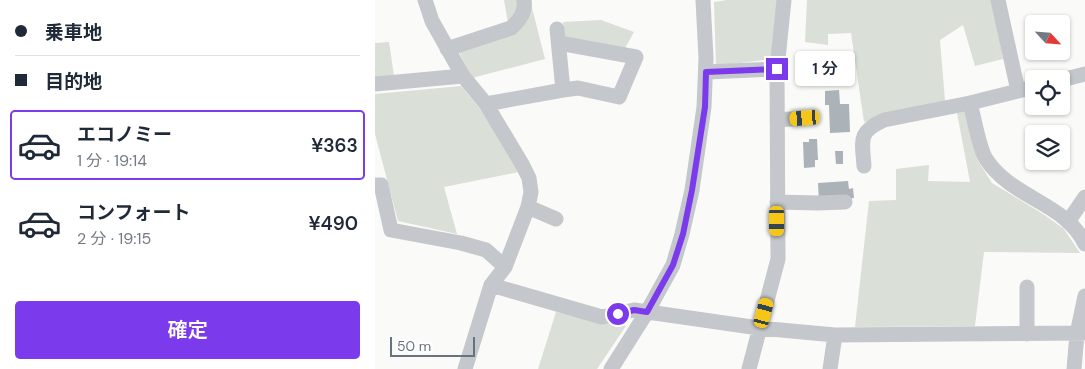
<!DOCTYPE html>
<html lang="ja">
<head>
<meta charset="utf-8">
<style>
	body { margin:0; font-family:"DM Sans","Noto Sans JP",sans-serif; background:#f2f2f3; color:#1f2937; height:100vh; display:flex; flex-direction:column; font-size:19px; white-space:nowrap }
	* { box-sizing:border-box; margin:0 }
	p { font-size:16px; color:#747a83 }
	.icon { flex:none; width:28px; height:28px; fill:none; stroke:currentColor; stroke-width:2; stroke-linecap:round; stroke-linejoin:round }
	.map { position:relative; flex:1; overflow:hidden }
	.details { display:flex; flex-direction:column; background:#fff; width:375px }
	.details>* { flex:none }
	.hud { display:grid; align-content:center; height:110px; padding:0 15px; background:#fff }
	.needle { width:32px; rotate:116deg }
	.fabs { position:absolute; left:650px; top:15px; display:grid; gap:10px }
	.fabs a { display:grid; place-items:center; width:45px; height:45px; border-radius:5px; background:#fff; box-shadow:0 1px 4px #0004; font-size:25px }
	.scale { position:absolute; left:15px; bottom:12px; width:85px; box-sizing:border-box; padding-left:5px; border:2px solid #667481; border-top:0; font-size:14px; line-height:18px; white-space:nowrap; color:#667481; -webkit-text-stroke:4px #fff; paint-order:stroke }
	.end { position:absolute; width:22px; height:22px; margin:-11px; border:6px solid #7c3aed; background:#fff; box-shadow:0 0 0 2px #fff }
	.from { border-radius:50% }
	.bubble { position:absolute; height:35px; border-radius:5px; background:#fff; box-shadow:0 1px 4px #0004; font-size:16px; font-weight:600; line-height:35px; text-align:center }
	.car { position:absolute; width:15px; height:30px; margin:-15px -8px; border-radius:6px; box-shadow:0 0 4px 1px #0007; background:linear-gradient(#f5c518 24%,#345 0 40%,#f5c518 0 76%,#345 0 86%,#f5c518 0) }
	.hud b { display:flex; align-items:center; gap:18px; height:48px; font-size:19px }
	.hud b+b { border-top:1px solid #e0e1e3 }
	.hud i { width:12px; height:12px; background:#1f2937 }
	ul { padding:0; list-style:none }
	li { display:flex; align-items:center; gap:15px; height:70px; margin:0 10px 8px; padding:0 5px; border:2px solid transparent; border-radius:5px }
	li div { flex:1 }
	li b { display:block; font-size:19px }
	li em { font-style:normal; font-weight:600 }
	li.current { border-color:#7c3aed }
	li>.icon { width:45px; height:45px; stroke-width:1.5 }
	.button { display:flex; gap:10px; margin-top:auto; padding:10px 15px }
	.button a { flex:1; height:58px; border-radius:5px; background:#7c3aed; color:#fff; font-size:20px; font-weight:600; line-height:58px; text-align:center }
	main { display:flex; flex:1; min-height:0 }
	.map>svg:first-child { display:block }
	.green { fill:#dadfd7 }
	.building { fill:#abb2b8 }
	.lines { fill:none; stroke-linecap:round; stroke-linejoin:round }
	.minor { stroke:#c4c7cb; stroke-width:15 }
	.route { stroke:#7c3aed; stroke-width:6 }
</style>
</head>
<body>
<main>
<section class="details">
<div class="hud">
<b><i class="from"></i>乗車地</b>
<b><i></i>目的地</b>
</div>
<ul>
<li class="current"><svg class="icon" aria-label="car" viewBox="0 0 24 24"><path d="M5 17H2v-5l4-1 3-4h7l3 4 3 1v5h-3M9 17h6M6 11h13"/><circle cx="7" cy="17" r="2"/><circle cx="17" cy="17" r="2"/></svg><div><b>エコノミー</b><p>1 分 · 19:14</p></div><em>¥363</em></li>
<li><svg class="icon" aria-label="car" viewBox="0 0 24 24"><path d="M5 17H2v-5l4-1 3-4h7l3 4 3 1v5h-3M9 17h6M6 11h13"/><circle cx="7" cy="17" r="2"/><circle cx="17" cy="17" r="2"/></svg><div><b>コンフォート</b><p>2 分 · 19:15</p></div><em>¥490</em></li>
</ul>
<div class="button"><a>確定</a></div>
</section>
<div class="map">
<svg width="710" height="369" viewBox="0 0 710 369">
	<rect width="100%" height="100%" fill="#fafaf8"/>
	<path class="green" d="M129,0H155L170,59L97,78L83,50L135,34Z
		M352,0H402L396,59L341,66L339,2Z
		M432,0H618L628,59L600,66L588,25L565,40L570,101L489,122L476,33L453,34V45L430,42Z
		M226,20L259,32L249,50L191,41L188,22Z
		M14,42L19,76L0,78V43Z
		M86,86L115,121L144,172L69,187L82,234L23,221L0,134V94Z
		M593,111L603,161L617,183L668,214L689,229L705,253L609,252L600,326L480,327L494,201L521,200V169L554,165L553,181L595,182L582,113Z
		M181,312L251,326L222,369H163Z"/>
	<path class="building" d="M464,90L465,104H474L475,132L455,133L454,105H450V91Z
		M434,139H442L443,160H440V167L429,168L428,142H434Z
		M460,151H468V164H461Z
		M473,181L474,189L478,188L479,198L444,202L443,183Z"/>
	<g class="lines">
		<path class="minor" d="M50,0L57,21L88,76L111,104L147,164L154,178L156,192L153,207L130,267L116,285L90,369
			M623,0L643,91
			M182,29L188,90
			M72,49L136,28C144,21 151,11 149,0
			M331,72L402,69
			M686,80L710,74
			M0,84L88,76
			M595,103C599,117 604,148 611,159C637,199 690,202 710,244
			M111,104L188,90L203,88L244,97L261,57L184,43
			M402,120L430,118
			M489,166C487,139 483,132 509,120L595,103L659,87
			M0,185H6L16,230L86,243L111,250L130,267
			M402,202L443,203L470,202
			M153,207L181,219
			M693,222L710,197
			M116,285L227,317L259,310L384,328L460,335L710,333
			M652,287V334
			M236,369L272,312L298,265L307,234L317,190L329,107L331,58L328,0
			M374,369L403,259L402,69L409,0
			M455,369L460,335
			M699,369L702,334L710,296"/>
	</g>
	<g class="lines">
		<path class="route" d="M243,314L259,310L272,312L298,265L308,234L317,190L330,107L331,72L402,69"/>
	</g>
</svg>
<div class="fabs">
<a><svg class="needle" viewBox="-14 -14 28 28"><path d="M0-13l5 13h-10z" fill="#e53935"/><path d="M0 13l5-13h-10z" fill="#747a83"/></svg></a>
<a><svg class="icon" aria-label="locate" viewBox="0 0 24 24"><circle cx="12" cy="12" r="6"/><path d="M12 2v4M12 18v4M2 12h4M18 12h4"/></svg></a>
<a><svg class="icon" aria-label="layers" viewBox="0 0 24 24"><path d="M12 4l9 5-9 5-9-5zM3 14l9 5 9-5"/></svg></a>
</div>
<div class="scale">50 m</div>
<i class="end from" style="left:243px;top:314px"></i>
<i class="end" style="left:402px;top:69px"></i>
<div class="bubble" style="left:420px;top:51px;width:60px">1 分</div>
<i class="car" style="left:430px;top:118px;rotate:266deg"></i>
<i class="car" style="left:402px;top:221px;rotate:180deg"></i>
<i class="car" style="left:389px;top:313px;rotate:15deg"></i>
</div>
</main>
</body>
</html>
